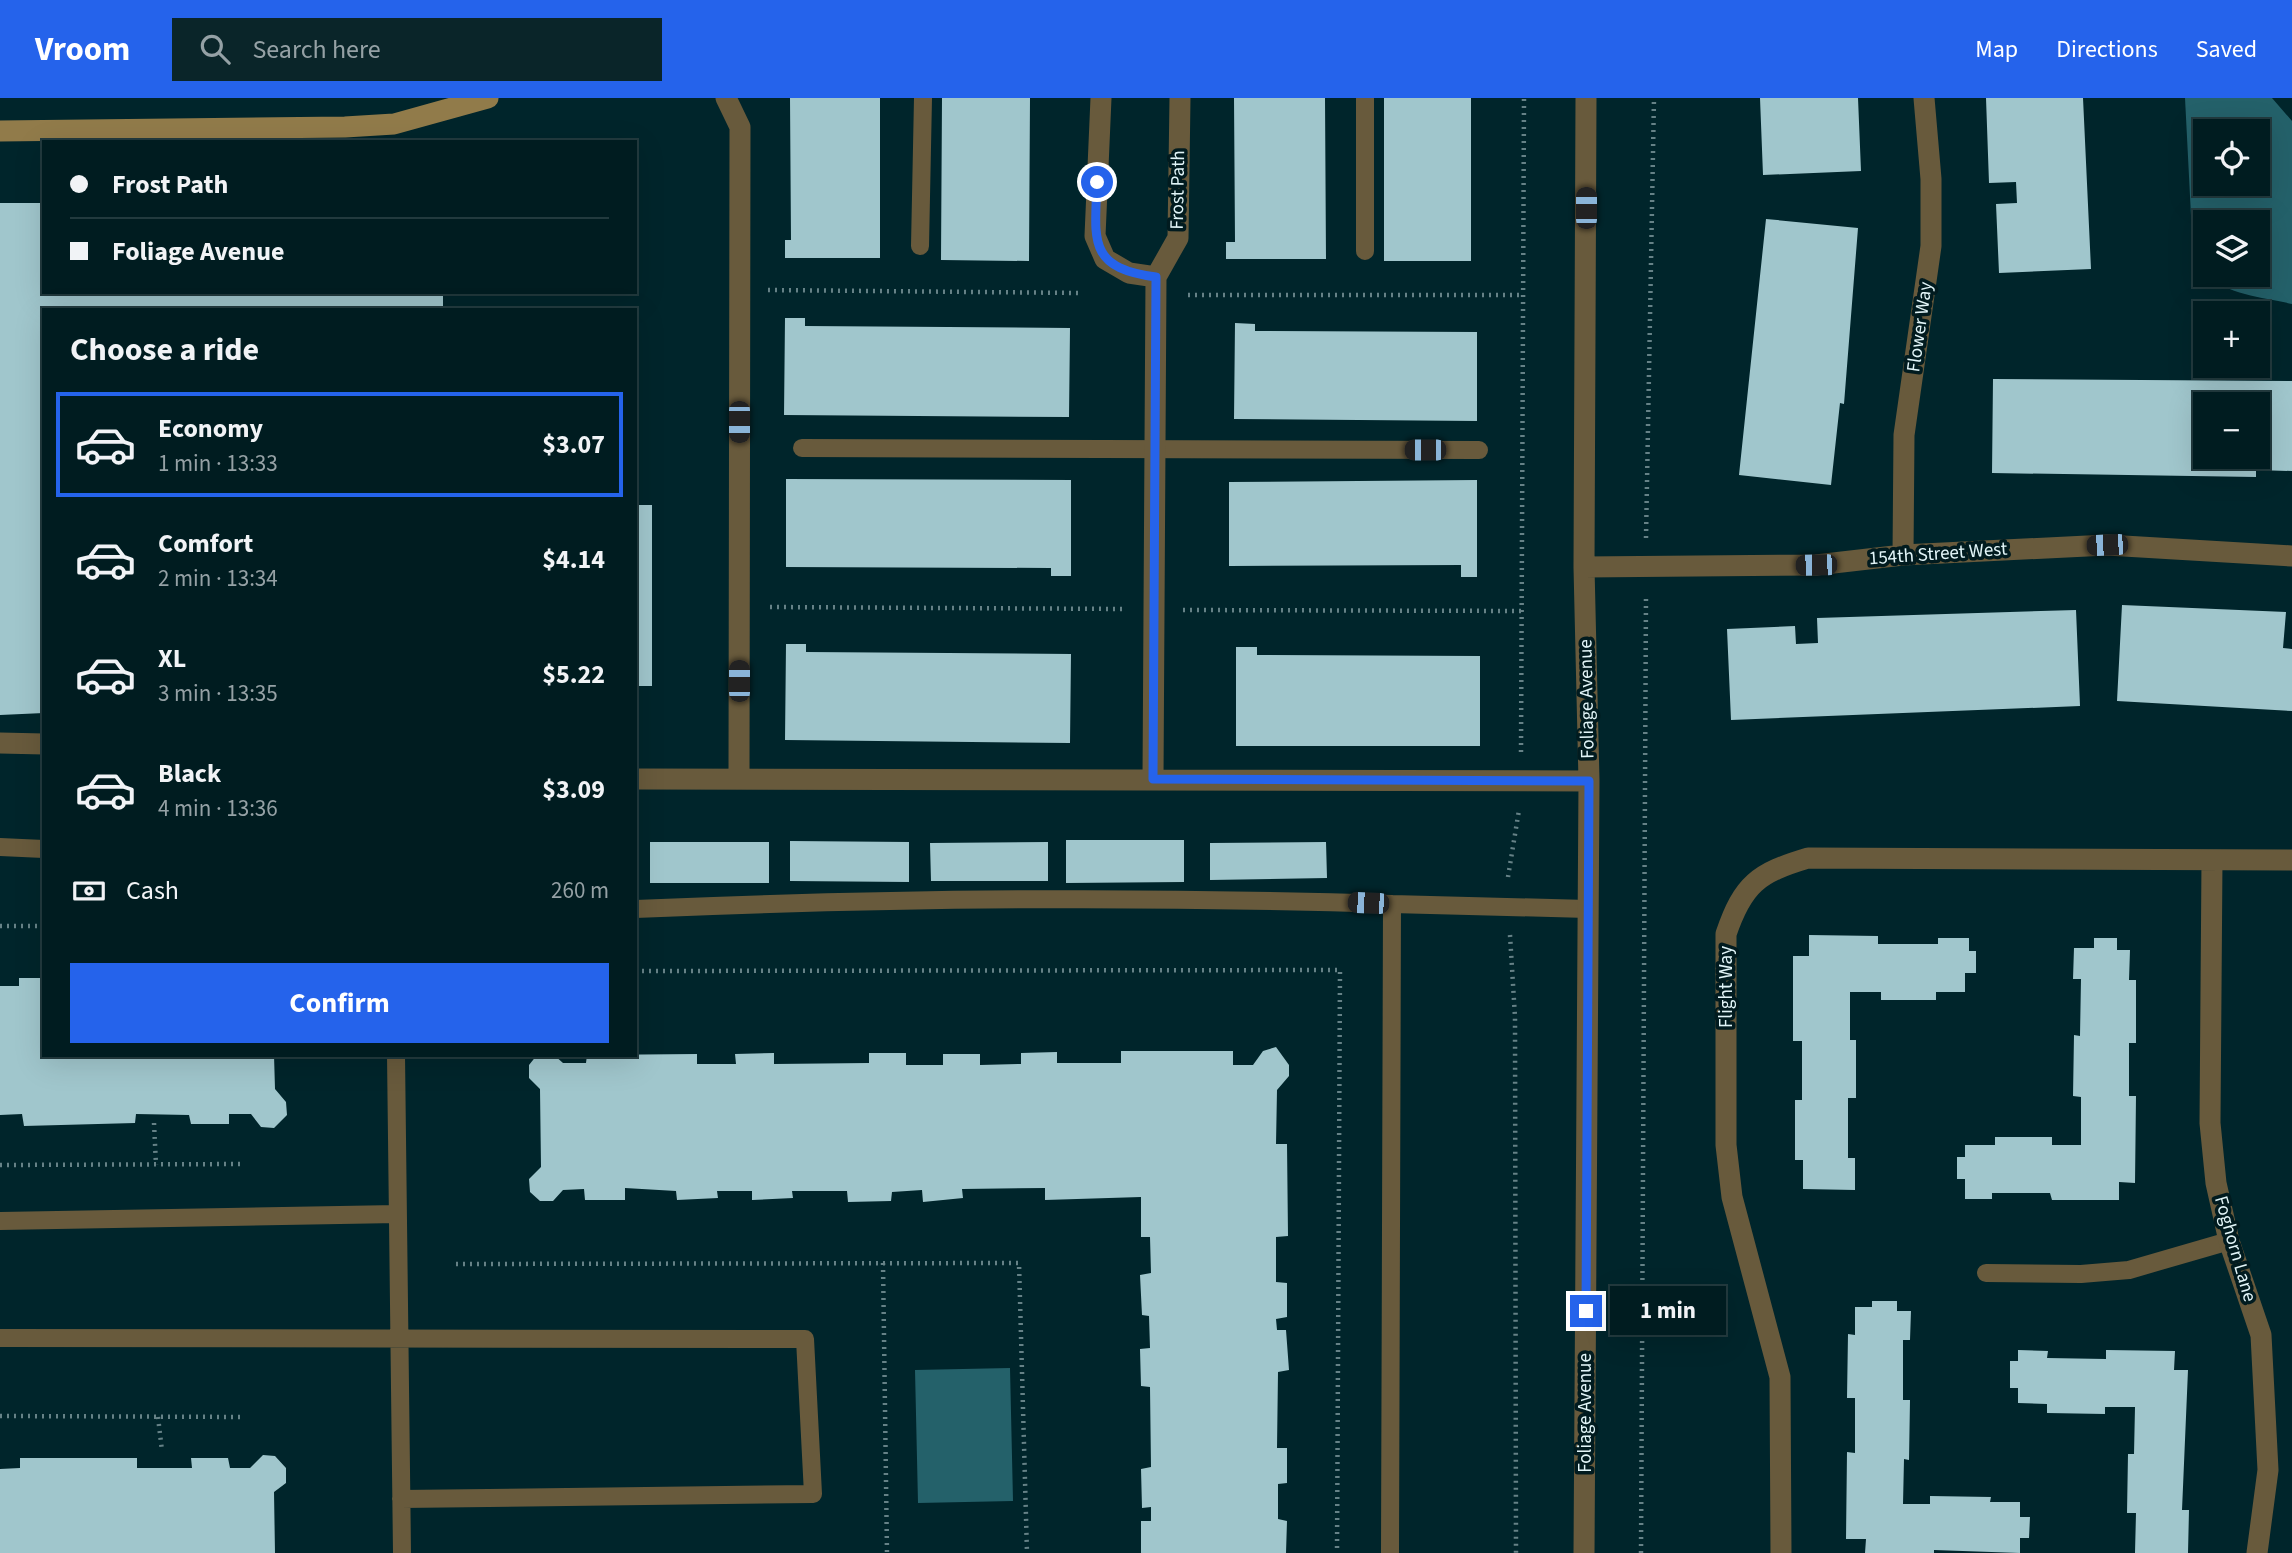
<!DOCTYPE html>
<html lang="en">
<head>
<meta charset="utf-8">
<style>
	body { margin:0; font-family:"Source Sans 3",sans-serif; background:#0a2529; color:#f1f3f6; height:100vh; display:flex; flex-direction:column; font-size:26px; white-space:nowrap }
	* { box-sizing:border-box; margin:0 }
	p { font-size:23px; color:#95a1a5 }
	.icon { flex:none; width:38px; height:38px; fill:none; stroke:currentColor; stroke-width:2; stroke-linecap:round; stroke-linejoin:round }
	.map { position:relative; flex:1; overflow:hidden }
	.drawer { position:absolute; left:42px; top:210px; width:595px; height:749px; display:flex; flex-direction:column; background:#001c20; border-radius:0px; box-shadow:0 7px 28px #0002,0 0 0 2px #223a3e }
	.drawer>* { flex:none }
	.banner { position:absolute; left:42px; top:42px; width:595px; height:154px; border-radius:0px; box-shadow:0 7px 28px #0002,0 0 0 2px #223a3e; display:grid; align-content:center; height:154px; padding:0 28px; background:#001c20 }
	.buttons { position:absolute; left:2193px; top:21px; display:grid; gap:14px }
	.buttons a { display:grid; place-items:center; width:77px; height:77px; border-radius:0px; background:#001c20; box-shadow:0 7px 28px #0002,0 0 0 2px #223a3e; font-size:35px }
	.end { position:absolute; width:32px; height:32px; margin:-16px; border:9px solid #2563eb; background:#fff; box-shadow:0 0 0 4px #fff }
	.from { border-radius:50% }
	.bubble { position:absolute; height:49px; border-radius:0px; background:#001c20; box-shadow:0 7px 28px #0002,0 0 0 2px #223a3e; font-size:23px; font-weight:700; line-height:49px; text-align:center }
	.car { position:absolute; width:21px; height:42px; margin:-21px -10px; border-radius:9px; box-shadow:0 0 5px 2px #0007; background:linear-gradient(#222 24%,#8ab4d8 0 40%,#222 0 76%,#8ab4d8 0 86%,#222 0) }
	.banner b { display:flex; align-items:center; gap:24px; height:66px; font-size:26px }
	.banner b+b { border-top:2px solid #223a3e }
	.banner i { width:18px; height:18px; background:#f1f3f6 }
	ul { padding:0; list-style:none }
	li { display:flex; align-items:center; gap:21px; height:105px; margin:0 14px 10px; padding:0 14px; border:4px solid transparent; border-radius:0px }
	li div { flex:1 }
	li b { display:block; font-size:26px }
	li em { font-style:normal; font-weight:700 }
	li.current { border-color:#2563eb }
	li>.icon { width:63px; height:63px; stroke-width:1.5 }
	h2 { padding:0 28px; font-size:32px; line-height:84px }
	.pay { display:flex; align-items:center; gap:18px; height:77px; padding:0 28px; font-size:26px }
	.pay p { margin-inline-start:auto }
	.cta { display:flex; gap:14px; margin-top:auto; padding:14px 28px }
	.cta a { flex:1; height:80px; border-radius:0px; background:#2563eb; color:#fff; font-size:28px; font-weight:700; line-height:80px; text-align:center }
	header { display:flex; align-items:center; gap:42px; box-sizing:border-box; height:98px; padding:0 35px; background:#2563eb; color:#fff }
	header strong { font-size:33px }
	nav { display:flex; gap:38px; margin-inline-start:auto; font-size:24px }
	.search { width:490px; height:63px; background:#0a2529; display:flex; align-items:center; gap:18px; box-sizing:border-box; padding:0 24px; border-radius:0px; color:#95a1a5; font-size:26px }
	.map>svg:first-child { display:block }
	.water { fill:#24616a; fill-rule:evenodd }
	.building { fill:#a0c6cc; fill-rule:evenodd }
	.lines { fill:none; stroke-linecap:round; stroke-linejoin:round }
	.path { stroke:#668287; stroke-width:4.5; stroke-dasharray:2 5; stroke-linecap:butt }
	.lane { stroke:#685a3c; stroke-width:18 }
	.street { stroke:#685a3c; stroke-width:21 }
	.secondary { stroke:#917b4a; stroke-width:21 }
	.route { stroke:#2563eb; stroke-width:9 }
	.labels { text-anchor:middle; dominant-baseline:central; stroke-width:7; stroke-linejoin:round; paint-order:stroke }
	.street-label { font-size:19px; fill:#e2f5f8; stroke:#011b1f }
</style>
</head>
<body>
<header>
<strong>Vroom</strong>
<div class="search"><svg class="icon" aria-label="search" viewBox="0 0 24 24"><circle cx="10" cy="10" r="6"/><path d="M15 15l6 6"/></svg>Search here</div>
<nav><a>Map</a><a>Directions</a><a>Saved</a></nav>
</header>
<div class="map">
<svg width="2292" height="1455" viewBox="0 0 2292 1455">
	<rect width="100%" height="100%" fill="#00252b"/>
	<path class="water" d="M2185,0H2272L2292,23V206C2268,200 2225,197 2209,177H2258V124H2205V172L2193,157ZM2205,33H2258V86H2205Z
		M1010,1270L1013,1403L918,1405L915,1272Z"/>
	<path class="building" d="M790,0H880V160H785V142H791Z
		M942,0H1030L1029,163L941,162Z
		M1234,0H1325L1326,161H1226V144H1235Z
		M1384,0H1471V163H1384Z
		M1760,0H1858L1861,73L1763,77Z
		M1986,0H2083L2091,171L1999,175L1996,106L2017,105L2016,84L1989,85Z
		M0,105H44V194H443V212H44V615L0,617Z
		M1766,121L1858,130L1844,306L1840,305L1831,387L1739,377Z
		M785,220H805V228L1070,230L1069,319L784,317Z
		M1235,225L1255,226V233L1477,234V323L1234,321Z
		M1993,281L2292,283V373L2256,372V379L1992,375ZM2205,306H2258V359H2205Z
		M786,381L1071,382V478H1051V470L786,469Z
		M1477,382V479H1461V467L1229,468V384Z
		M635,407H652V588H635Z
		M2122,507L2286,514L2283,550L2292,551V613L2117,603Z
		M2076,512L2080,608L1731,622L1727,531L1795,528L1796,546L1818,545L1817,520Z
		M786,546H806V554L1071,556L1070,645L785,642Z
		M1236,549H1257V557L1480,558V648H1236Z
		M1066,742H1184V784L1066,785Z
		M790,743L909,744V784L790,783Z
		M650,744H769V785H650Z
		M1048,744V783H931L930,745Z
		M1326,744L1327,780L1210,782V745Z
		M1809,837L1878,838V846H1938V840H1969V853H1976V875H1965V894H1936V902H1881V894H1850V942H1856V1000H1848V1060H1855V1092L1803,1091V1062H1795V1002H1802V943H1793V858H1809Z
		M2094,840H2117V852H2130L2129,882H2136V945H2129V998H2136L2135,1085L2119,1084V1102H2052L2050,1095H1992V1101H1965V1081H1957V1059H1965V1047H1995V1039H2052V1047H2081V999L2073,998L2074,937L2080,938L2081,881H2073L2074,850H2094Z
		M19,880H44V957H274L275,991L286,1004L287,1017L274,1030L261,1029L251,1016H229V1026H191L189,1017L136,1016L135,1025L24,1028L22,1016L0,1017V888H19Z
		M1276,949L1289,967V978L1277,992L1276,1046H1287L1288,1138L1276,1139V1184L1287,1185V1219L1276,1221L1277,1232H1286L1289,1272L1278,1274L1277,1350H1287V1385L1278,1386V1421L1287,1423L1286,1455H1141V1423H1151V1409L1142,1410L1141,1371L1151,1369L1150,1289L1141,1288L1140,1251L1150,1250L1149,1218L1142,1217L1140,1177L1151,1175L1150,1139H1141V1099L1045,1102V1090L962,1091L963,1100L923,1104L922,1092L892,1094L891,1103L848,1104L847,1093H792L793,1100L752,1102V1093H717L718,1100L677,1102L676,1093L625,1090V1102H585L584,1091L563,1092L553,1103H540L530,1094L529,1081L541,1069L540,991L529,980V967L537,957H554L563,965H586L587,957L697,956V966H736L735,956L774,955V966L869,965V955H906V967H943V956H980V967L1021,966V955L1057,954V965H1121V953H1233V967H1253L1263,953Z
		M1872,1203H1897V1213H1911L1910,1242H1903V1302H1910L1909,1362L1904,1361L1903,1406H1930V1398L1991,1399L1990,1404H2020V1419H2030L2029,1440H2020V1455L1934,1452V1455H1865L1866,1441H1846L1847,1354L1855,1355V1300H1847L1848,1236L1855,1237V1209H1872Z
		M2018,1252L2048,1253L2047,1260L2106,1261V1252L2175,1253L2174,1272H2188L2182,1412H2189L2188,1455H2135L2136,1415H2127L2128,1356H2134L2135,1309H2105V1316L2047,1315V1306L2018,1305V1290H2010V1263H2018Z
		M263,1357L275,1358L286,1370V1385L274,1394L275,1455H0V1371L20,1370V1360H137V1370H192L191,1360H228L230,1370H250Z"/>
	<g class="lines">
		<path class="path" d="M768,192L1081,195
			M1188,197H1523
			M1646,440L1654,0
			M770,509L1126,511
			M1183,512L1522,513
			M1521,654L1524,0
			M1508,779L1519,712
			M0,828H44
			M1510,837L1515,919L1516,1455
			M635,873L1340,872L1337,1455
			M154,1025L156,1067
			M0,1067L243,1066
			M883,1165L887,1455
			M456,1166L1019,1165L1027,1455
			M0,1318L243,1319
			M158,1319L162,1353
			M1641,1455L1646,498"/>
		<path class="lane" d="M1365,0V153
			M920,148L923,0
			M802,350L1479,352
			M0,749L44,751
			M635,811C887,800 1140,798 1392,806
			M396,957L402,1455
			M0,1123L397,1116
			M1986,1175L2081,1176L2129,1172L2229,1143
			M0,1240L805,1241L813,1396L401,1401
			M1390,1455L1392,806L1588,811"/>
		<path class="street" d="M726,0L740,29L739,681
			M1101,0L1095,138L1105,161L1129,175L1156,179
			M1903,457L1904,337L1931,148V81L1924,0
			M1584,469L1816,467L1903,457L2107,447L2292,458
			M0,645L44,646
			M635,681L1589,683
			M1153,681L1156,179L1178,140L1180,0
			M2212,762L2210,1025L2216,1085L2229,1143L2261,1237L2268,1372L2257,1455
			M1584,1455L1589,683L1584,469L1586,0
			M1781,1455L1780,1279L1732,1099L1726,1047V836C1743,786 1758,775 1808,760L2292,762"/>
		<path class="secondary" d="M0,33L345,29L394,26L488,0"/>
	</g>
	<g class="lines">
		<path class="route" d="M1097,84C1095,142 1087,170 1156,179L1153,681L1589,683L1586,1213"/>
	</g>
	<g class="labels">
		<g class="street-label">
			<text transform="translate(1178 92) rotate(-89)">Frost Path</text>
			<text transform="translate(1920 229) rotate(-82)">Flower Way</text>
			<text transform="translate(1938 456) rotate(-4)">154th Street West</text>
			<text transform="translate(1587 601) rotate(-91)">Foliage Avenue</text>
			<text transform="translate(1726 889) rotate(-90)">Flight Way</text>
			<text transform="translate(2235 1151) rotate(74)">Foghorn Lane</text>
			<text transform="translate(1585 1315) rotate(-90)">Foliage Avenue</text>
		</g>
	</g>
</svg>
<div class="buttons">
<a><svg class="icon" aria-label="locate" viewBox="0 0 24 24"><circle cx="12" cy="12" r="6"/><path d="M12 2v4M12 18v4M2 12h4M18 12h4"/></svg></a>
<a><svg class="icon" aria-label="layers" viewBox="0 0 24 24"><path d="M12 4l9 5-9 5-9-5zM3 14l9 5 9-5"/></svg></a>
<a>+</a>
<a>−</a>
</div>
<i class="end from" style="left:1097px;top:84px"></i>
<i class="end" style="left:1586px;top:1213px"></i>
<div class="bubble" style="left:1610px;top:1188px;width:116px">1 min</div>
<i class="car" style="left:1586px;top:110px;rotate:0deg"></i>
<i class="car" style="left:739px;top:324px;rotate:180deg"></i>
<i class="car" style="left:1425px;top:352px;rotate:270deg"></i>
<i class="car" style="left:2107px;top:447px;rotate:268deg"></i>
<i class="car" style="left:1816px;top:467px;rotate:269deg"></i>
<i class="car" style="left:739px;top:583px;rotate:0deg"></i>
<i class="car" style="left:1368px;top:805px;rotate:272deg"></i>
<div class="banner">
<b><i class="from"></i>Frost Path</b>
<b><i></i>Foliage Avenue</b>
</div>
<section class="drawer">
<h2>Choose a ride</h2>
<ul>
<li class="current"><svg class="icon" aria-label="car" viewBox="0 0 24 24"><path d="M5 17H2v-5l4-1 3-4h7l3 4 3 1v5h-3M9 17h6M6 11h13"/><circle cx="7" cy="17" r="2"/><circle cx="17" cy="17" r="2"/></svg><div><b>Economy</b><p>1 min · 13:33</p></div><em>$3.07</em></li>
<li><svg class="icon" aria-label="car" viewBox="0 0 24 24"><path d="M5 17H2v-5l4-1 3-4h7l3 4 3 1v5h-3M9 17h6M6 11h13"/><circle cx="7" cy="17" r="2"/><circle cx="17" cy="17" r="2"/></svg><div><b>Comfort</b><p>2 min · 13:34</p></div><em>$4.14</em></li>
<li><svg class="icon" aria-label="car" viewBox="0 0 24 24"><path d="M5 17H2v-5l4-1 3-4h7l3 4 3 1v5h-3M9 17h6M6 11h13"/><circle cx="7" cy="17" r="2"/><circle cx="17" cy="17" r="2"/></svg><div><b>XL</b><p>3 min · 13:35</p></div><em>$5.22</em></li>
<li><svg class="icon" aria-label="car" viewBox="0 0 24 24"><path d="M5 17H2v-5l4-1 3-4h7l3 4 3 1v5h-3M9 17h6M6 11h13"/><circle cx="7" cy="17" r="2"/><circle cx="17" cy="17" r="2"/></svg><div><b>Black</b><p>4 min · 13:36</p></div><em>$3.09</em></li>
</ul>
<div class="pay"><svg class="icon" aria-label="cash" viewBox="0 0 24 24"><path d="M3 7h18v10H3z"/><circle cx="12" cy="12" r="2"/></svg>Cash<p>260 m</p></div>
<div class="cta"><a>Confirm</a></div>
</section>
</div>
</body>
</html>
